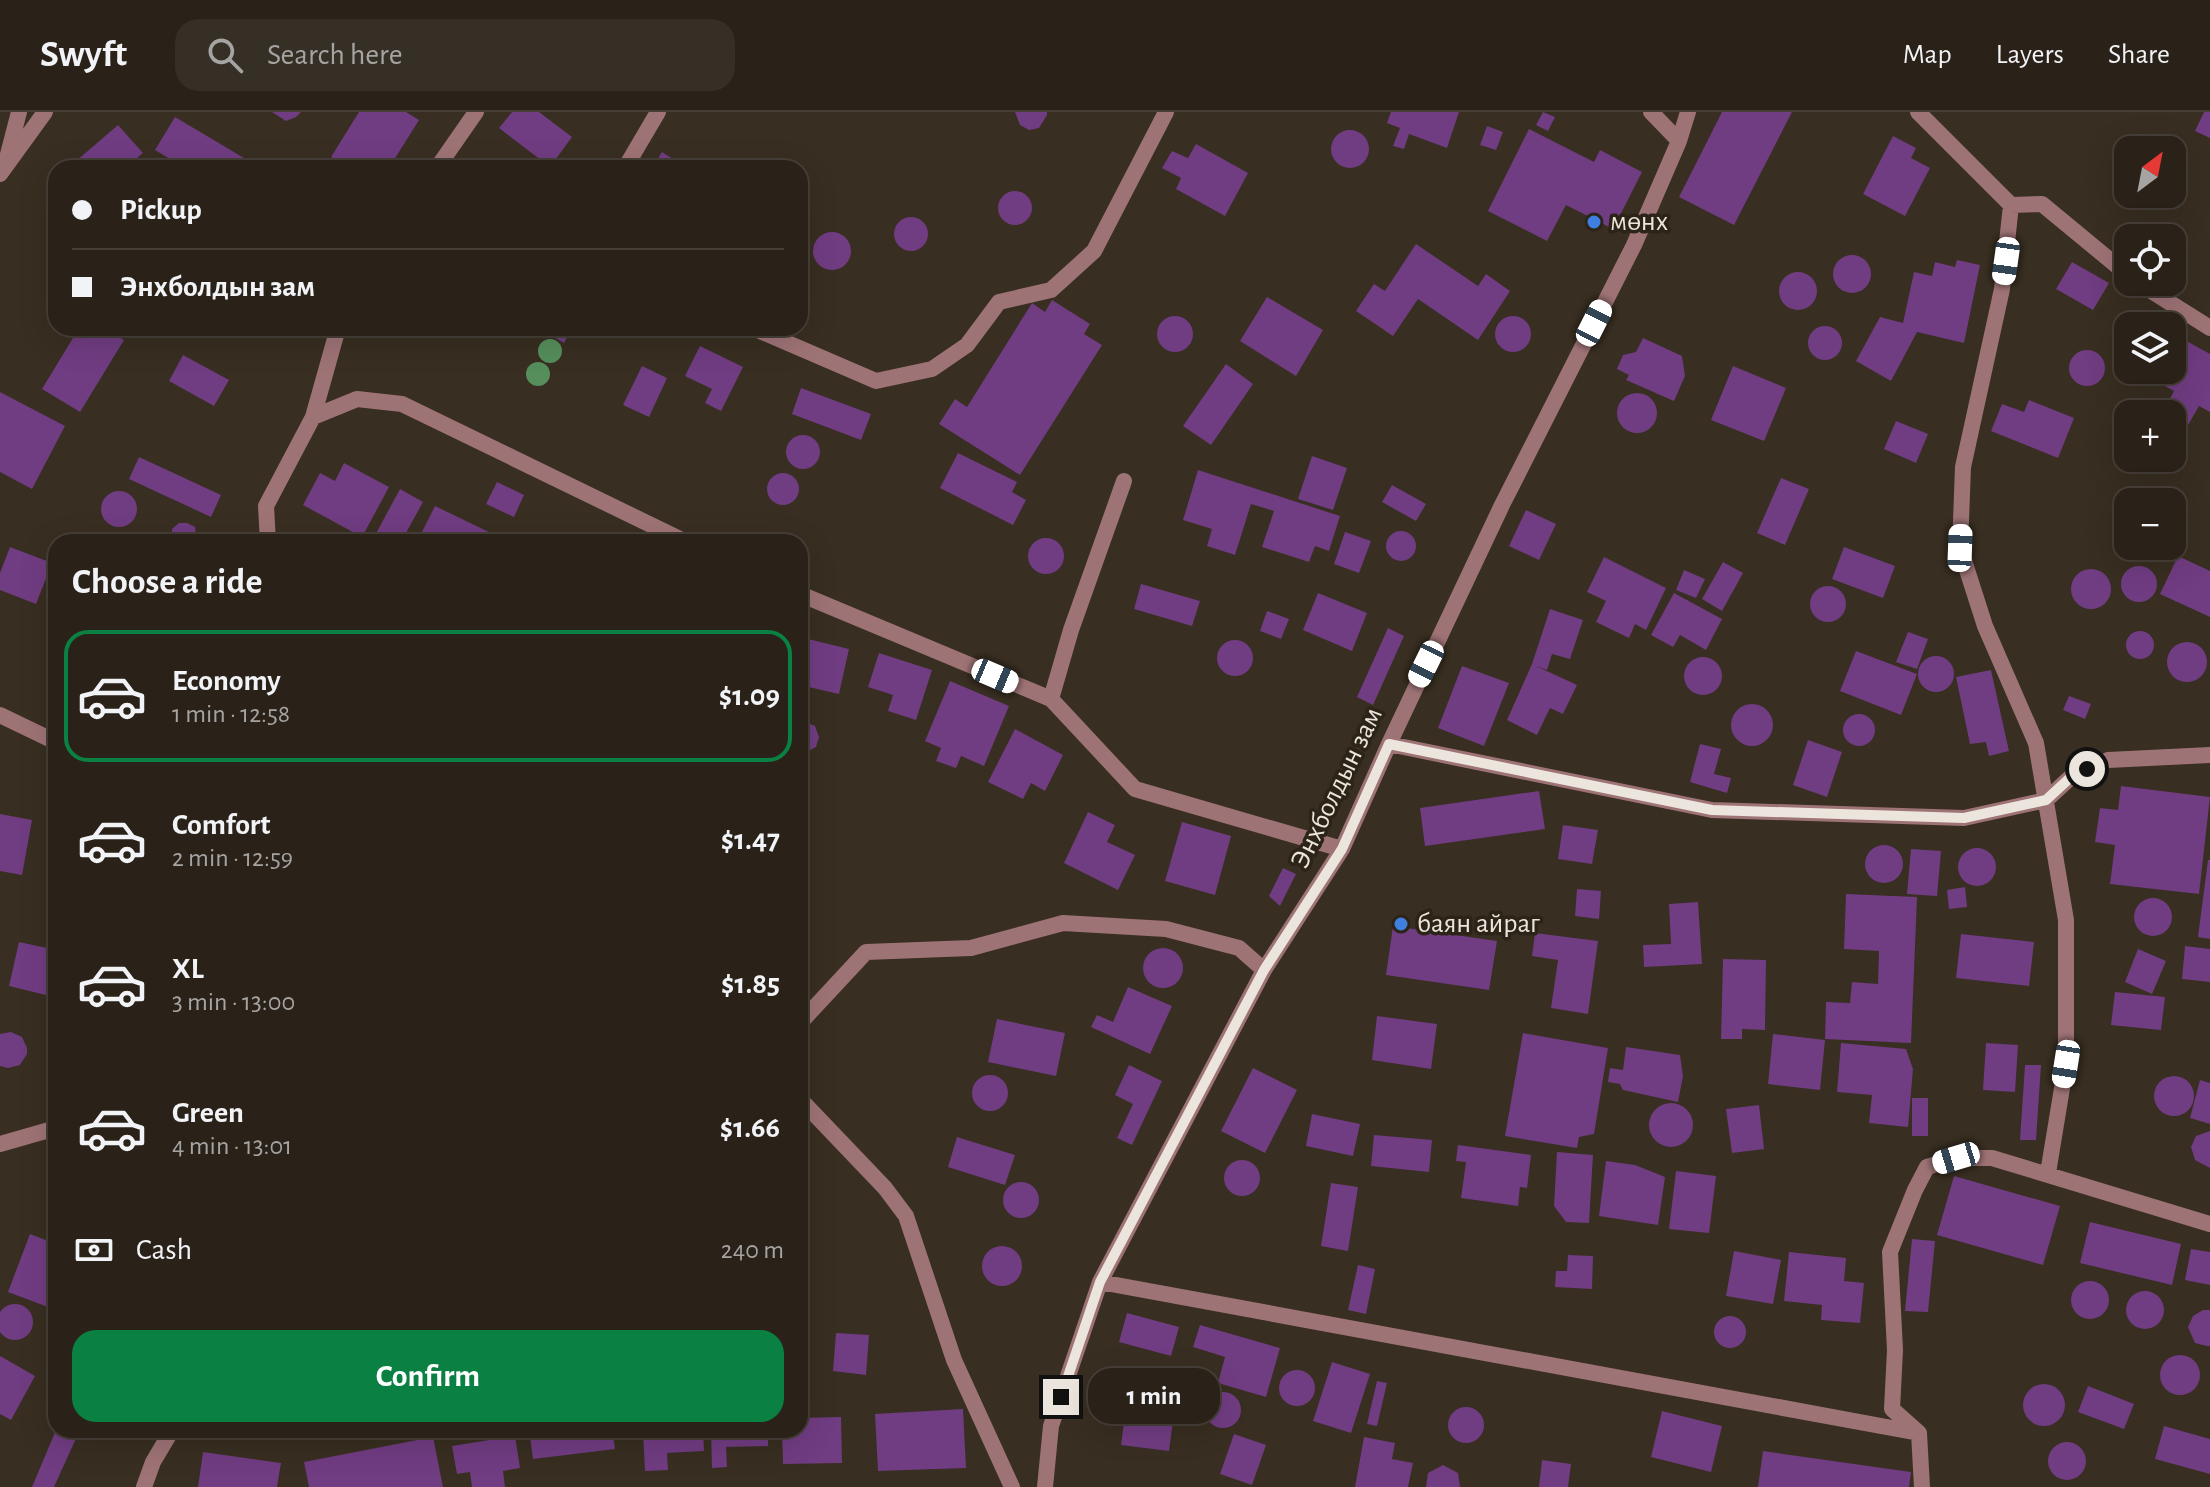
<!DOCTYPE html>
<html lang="en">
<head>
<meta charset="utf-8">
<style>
	body { margin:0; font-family:"Alegreya Sans",sans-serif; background:#362f26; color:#f1f3f6; height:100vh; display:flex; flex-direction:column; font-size:30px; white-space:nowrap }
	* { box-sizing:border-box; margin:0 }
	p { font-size:26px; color:#a5a4a2 }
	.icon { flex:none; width:44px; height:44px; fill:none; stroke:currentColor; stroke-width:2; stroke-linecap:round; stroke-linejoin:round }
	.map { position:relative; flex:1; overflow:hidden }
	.details { position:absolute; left:48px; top:422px; width:760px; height:904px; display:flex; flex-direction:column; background:#2a2219; border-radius:24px; box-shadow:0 8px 32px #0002,0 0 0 2px #463f38 }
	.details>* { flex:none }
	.top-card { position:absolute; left:48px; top:48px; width:760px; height:176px; border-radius:24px; box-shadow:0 8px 32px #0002,0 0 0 2px #463f38; display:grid; align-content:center; height:176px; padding:0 24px; background:#2a2219 }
	.needle { width:52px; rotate:32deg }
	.controls { position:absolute; left:2114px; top:24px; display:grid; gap:16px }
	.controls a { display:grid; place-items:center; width:72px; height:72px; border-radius:16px; background:#2a2219; box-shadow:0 8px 32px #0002,0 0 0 2px #463f38; font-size:40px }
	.end { position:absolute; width:36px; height:36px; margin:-18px; border:10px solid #ebe5dd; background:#111; box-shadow:0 0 0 4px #111 }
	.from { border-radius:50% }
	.bubble { position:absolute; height:56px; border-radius:24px; background:#2a2219; box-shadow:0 8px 32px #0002,0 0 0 2px #463f38; font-size:26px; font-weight:600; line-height:56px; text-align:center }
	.car { position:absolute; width:24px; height:48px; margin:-24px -12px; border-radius:10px; box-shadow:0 0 6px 2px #0007; background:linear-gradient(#fff 24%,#345 0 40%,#fff 0 76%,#345 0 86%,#fff 0) }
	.top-card b { display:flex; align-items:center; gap:28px; height:76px; font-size:30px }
	.top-card b+b { border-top:2px solid #463f38 }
	.top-card i { width:20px; height:20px; background:#f1f3f6 }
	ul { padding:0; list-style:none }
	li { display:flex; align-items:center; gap:24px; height:132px; margin:0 16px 12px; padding:0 8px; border:4px solid transparent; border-radius:24px }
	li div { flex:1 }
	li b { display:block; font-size:30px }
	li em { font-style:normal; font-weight:600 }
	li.active { border-color:#0b8043 }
	li>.icon { width:72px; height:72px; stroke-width:1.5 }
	h2 { padding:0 24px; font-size:36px; line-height:96px }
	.pay { display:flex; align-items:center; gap:20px; height:88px; padding:0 24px; font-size:30px }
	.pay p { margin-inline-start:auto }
	.button { display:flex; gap:16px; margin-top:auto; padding:16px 24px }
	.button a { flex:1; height:92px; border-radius:24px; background:#0b8043; color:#fff; font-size:32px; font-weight:600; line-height:92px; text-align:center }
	header { display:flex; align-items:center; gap:48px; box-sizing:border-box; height:112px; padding:0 40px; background:#2a2219; border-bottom:2px solid #463f38 }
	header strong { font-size:38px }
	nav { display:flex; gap:44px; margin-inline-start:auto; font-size:28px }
	.search { width:560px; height:72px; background:#362f26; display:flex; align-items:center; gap:20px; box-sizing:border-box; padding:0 28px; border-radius:24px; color:#a5a4a2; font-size:30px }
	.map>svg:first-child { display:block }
	.building { fill:#703c82 }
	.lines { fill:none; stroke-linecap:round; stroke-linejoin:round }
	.minor { stroke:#9e7376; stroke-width:16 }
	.tree { fill:#568e5c }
	.route { stroke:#ebe5dd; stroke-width:10 }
	.shop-dot { fill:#3f7fe0; stroke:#2d2418; stroke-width:3 }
	.labels { text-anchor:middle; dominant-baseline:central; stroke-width:7; stroke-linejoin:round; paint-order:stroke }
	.poi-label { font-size:28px; fill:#ebe5dd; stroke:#2d2418; text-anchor:start }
	.street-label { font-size:28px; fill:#ebe5dd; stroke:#2d2418 }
</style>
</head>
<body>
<header>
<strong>Swyft</strong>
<div class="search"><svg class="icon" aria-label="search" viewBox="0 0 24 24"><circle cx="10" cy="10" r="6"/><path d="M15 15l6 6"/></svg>Search here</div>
<nav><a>Map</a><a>Layers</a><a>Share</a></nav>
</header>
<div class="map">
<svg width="2210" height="1375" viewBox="0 0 2210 1375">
	<rect width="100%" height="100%" fill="#382e21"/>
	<path class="building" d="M272,0H301L296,5L286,9Z
		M359,0H406L419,8L389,56H349L331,45Z
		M512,0H539L572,25L550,55L499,16Z
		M1015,0H1047V3L1039,16L1029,18L1020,13Z
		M1391,0H1459L1447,36L1409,22L1404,37L1393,34L1400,16L1387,11Z
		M1543,0L1555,5L1548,19L1536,13Z
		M1722,0H1792L1734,113L1679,85Z
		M2204,0H2210V26L2195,19Z
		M175,5L249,49L245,56H185L155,38Z
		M118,13L143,41L125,56H80L75,50Z
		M1487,14L1503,20L1496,38L1480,33Z
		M1529,17L1594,50L1600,38L1642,60L1613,117L1566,93L1547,129L1488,99Z
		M1331 37a19 19 0 1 1 38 0a19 19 0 1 1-38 0Z
		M1893,24L1916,36L1911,46L1930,56L1905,104L1863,82Z
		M1196,32L1248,61L1225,104L1176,77L1181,66L1162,56L1172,39L1188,46Z
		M662,40L687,56H652Z
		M998 96a17 17 0 1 1 34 0a17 17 0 1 1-34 0Z
		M894 122a17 17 0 1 1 34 0a17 17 0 1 1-34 0Z
		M813 139a19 19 0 1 1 38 0a19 19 0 1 1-38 0Z
		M1416,132L1478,174L1486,162L1510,179L1478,228L1418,187L1393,224L1356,199L1374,172L1385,179Z
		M1833 162a19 19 0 1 1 38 0a19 19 0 1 1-38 0Z
		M1957,148L1980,153L1964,231L1917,220L1891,269L1856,249L1880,205L1903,211L1914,160L1932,164L1935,150L1955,155Z
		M2072,150L2109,171L2093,198L2056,177Z
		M1779 179a19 19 0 1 1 38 0a19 19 0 1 1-38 0Z
		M1267,185L1323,218L1296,264L1240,229Z
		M1052,188L1090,212L1084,222L1102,233L1020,363L939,312L955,287L967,295L1032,191L1045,200Z
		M1157 222a18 18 0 1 1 36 0a18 18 0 1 1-36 0Z
		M1495 222a18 18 0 1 1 36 0a18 18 0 1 1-36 0Z
		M1808 231a17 17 0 1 1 34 0a17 17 0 1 1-34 0Z
		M79,216H104L124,228L80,300L42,277Z
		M539,216H572L564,231Z
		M2172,221L2210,242V300L2199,294L2188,313L2163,299L2174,279L2143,262L2145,258H2172Z
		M1643,226L1682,244L1685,264L1674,289L1626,268L1629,263L1617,257L1623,243L1636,240Z
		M700,234L743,255L721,299L705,291L712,277L685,264Z
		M2069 256a18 18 0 1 1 36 0a18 18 0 1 1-36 0Z
		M183,243L229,268L214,294L169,269Z
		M1226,252L1253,272L1211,333L1183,314Z
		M642,254L667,266L649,305L623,293Z
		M1733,254L1786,276L1764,329L1711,308Z
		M801,276L871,302L861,328L792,302Z
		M0,280L65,314L32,377L0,360Z
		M1617 301a20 20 0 1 1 40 0a20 20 0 1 1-40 0Z
		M2029,288L2074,306L2058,346L1991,319L2002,292L2024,300Z
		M1896,309L1928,322L1916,351L1884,337Z
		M786 340a17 17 0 1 1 34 0a17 17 0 1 1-34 0Z
		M958,341L1017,370L1012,380L1026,388L1013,413L940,376Z
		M1312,344L1347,356L1333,398L1298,387Z
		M139,345L221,383L211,405L129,367Z
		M344,351L389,375L362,425L303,393L320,361L335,369Z
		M1198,358L1340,404L1329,439L1315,434L1309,450L1262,435L1274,399L1251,392L1235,443L1207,434L1212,417L1183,408Z
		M767 377a16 16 0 1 1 32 0a16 16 0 1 1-32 0Z
		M1781,366L1809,377L1785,433L1757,421Z
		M497,370L524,383L514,405L486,392Z
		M1392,373L1426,392L1416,409L1382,390Z
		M400,377L423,390L401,430H378L373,427Z
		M101 397a18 18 0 1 1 36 0a18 18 0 1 1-36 0Z
		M435,394L493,422L489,430H417Z
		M1526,398L1556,412L1539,448L1509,434Z
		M2172,403L2188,410L2176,437L2172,435Z
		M179,411H187L195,415L197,430H172V417Z
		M1386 434a15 15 0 1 1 30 0a15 15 0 1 1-30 0Z
		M1345,420L1371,429L1359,461L1334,452Z
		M1028 444a18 18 0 1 1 36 0a18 18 0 1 1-36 0Z
		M10,435L52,451L36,492L0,478V461Z
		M1844,435L1895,454L1883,486L1832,467Z
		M2178,444L2210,459V505L2160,482Z
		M1604,445L1666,476L1646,518L1635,512L1629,526L1596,510L1606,489L1587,480Z
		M1723,450L1743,461L1722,499L1702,487Z
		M2121 472a18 18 0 1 1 36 0a18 18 0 1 1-36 0Z
		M2071 477a20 20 0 1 1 40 0a20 20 0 1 1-40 0Z
		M1684,458L1705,467L1696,486L1676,478Z
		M1141,472L1200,489L1192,514L1134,497Z
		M1810 492a18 18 0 1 1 36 0a18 18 0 1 1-36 0Z
		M1318,481L1367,501L1352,539L1303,518Z
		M1674,481L1722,507L1706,538L1680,523L1673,535L1651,523Z
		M1550,497L1583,508L1570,547L1552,542L1547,558L1536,554L1577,573L1563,602L1550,596L1537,623L1507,608L1532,552Z
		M1267,499L1289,507L1281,527L1260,519Z
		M1388,516L1404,524L1373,593L1357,585Z
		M2126 533a14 14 0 1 1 28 0a14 14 0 1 1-28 0Z
		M1908,520L1928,527L1917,557L1896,550Z
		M800,525L849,537L839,582L800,573Z
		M1217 546a18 18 0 1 1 36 0a18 18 0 1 1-36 0Z
		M2167 550a20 20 0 1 1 40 0a20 20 0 1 1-40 0Z
		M1856,539L1917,562L1901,603L1840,579Z
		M879,541L932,558L916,608L888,599L893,583L868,575Z
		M1918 562a18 18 0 1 1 36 0a18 18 0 1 1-36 0Z
		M1684 564a19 19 0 1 1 38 0a19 19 0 1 1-38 0Z
		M1462,554L1509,571L1484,634L1438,616Z
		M1991,558L2009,639L1989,644L1986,630L1970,632L1956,565Z
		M950,569L1009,594L984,654L961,644L956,656L936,649L941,636L925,629Z
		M2069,584L2091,592L2085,607L2063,598Z
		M1731 613a21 21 0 1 1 42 0a21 21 0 1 1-42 0Z
		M1843 618a16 16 0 1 1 32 0a16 16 0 1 1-32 0Z
		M800,608L815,614L819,625L816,635L802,642Z
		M1015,617L1063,643L1045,679L1031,671L1023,687L988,670Z
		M1808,628L1842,640L1827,685L1793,673Z
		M1700,632L1721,637L1714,662L1731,666L1727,681L1690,670Z
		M2121,674L2210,685L2199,782L2110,772L2115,733L2095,730L2100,696L2118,698Z
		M1539,679L1545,717L1425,734L1420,696Z
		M1088,700L1115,713L1107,730L1135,743L1118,778L1064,751Z
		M0,702L32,708L22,763L0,759Z
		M1182,710L1231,724L1215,783L1165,769Z
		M1563,713L1598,718L1592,752L1558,747Z
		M1865 752a19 19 0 1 1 38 0a19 19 0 1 1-38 0Z
		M1958 755a19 19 0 1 1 38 0a19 19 0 1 1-38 0Z
		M1911,737L1941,739L1937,784L1907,782Z
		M2208,748H2210V827L2198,825Z
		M1283,756L1296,762L1280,794L1269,784Z
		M1965,775L1967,795L1949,797L1947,778Z
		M1577,777L1601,779L1599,807L1575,804Z
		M1846,782L1917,785L1911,931L1825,927L1826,890L1850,891L1852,870L1878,872L1879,839L1844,837Z
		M2134 805a19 19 0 1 1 38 0a19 19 0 1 1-38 0Z
		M1698,790L1702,852L1644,855L1643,833L1671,832L1669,792Z
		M1393,814L1497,829L1489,878L1386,863Z
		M1535,821L1598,829L1588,902L1551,896L1558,848L1532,844Z
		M1961,822L2034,830L2029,874L1956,866Z
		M19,830L56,838V856L50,884L9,874Z
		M2185,834L2210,837V870L2182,867Z
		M1143 856a20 20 0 1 1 40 0a20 20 0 1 1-40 0Z
		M2138,837L2166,849L2152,882L2125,870Z
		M1723,847L1766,848L1765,918L1742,917V927H1721Z
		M1128,875L1172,894L1150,942L1091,915L1097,903L1113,910Z
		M2115,880L2165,885L2161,918L2111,913Z
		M1377,904L1437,912L1431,957L1372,948Z
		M997,907L1065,921L1056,964L988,950Z
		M11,920L22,925L27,936V942L20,953L8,956L0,954V922Z
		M1523,921L1608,936L1594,1022L1579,1025L1577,1036L1505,1024Z
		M1773,922L1825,928L1820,978L1768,972Z
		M1841,931L1906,937L1913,957L1908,1015L1869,1011L1872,983L1837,980Z
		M1986,931L2018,933L2015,980L1983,978Z
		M1626,935L1680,943L1683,964L1678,990L1623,978L1620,972L1608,970L1610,956L1623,958Z
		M1129,953L1162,969L1132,1033L1117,1026L1133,992L1115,983Z
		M2025,953H2041L2036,1028H2020Z
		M1253,956L1297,978L1265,1041L1221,1019Z
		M972 981a18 18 0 1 1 36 0a18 18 0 1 1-36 0Z
		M2154 984a20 20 0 1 1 40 0a20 20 0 1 1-40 0Z
		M2200,968L2210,971V1012L2190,1006Z
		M1912,986H1928V1024H1912Z
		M1649 1013a22 22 0 1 1 44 0a22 22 0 1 1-44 0Z
		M1759,993L1764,1037L1732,1041L1726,997Z
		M1312,1002L1360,1012L1353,1044L1306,1034Z
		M2210,1019V1056L2195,1048L2191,1035L2196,1024Z
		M1374,1023L1432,1028L1429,1060L1371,1054Z
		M957,1025L1015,1043L1005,1073L948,1055Z
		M1458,1033L1531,1043L1527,1076L1520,1075L1518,1094L1461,1086L1466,1050L1456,1049Z
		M1557,1040L1593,1043L1589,1111L1566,1110L1554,1094Z
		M1224 1066a18 18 0 1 1 36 0a18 18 0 1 1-36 0Z
		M1606,1049L1635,1053L1665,1065L1658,1113L1599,1104Z
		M1676,1059L1716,1064L1709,1121L1669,1117Z
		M1954,1064L2060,1094L2043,1153L1937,1123Z
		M1003 1088a18 18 0 1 1 36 0a18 18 0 1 1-36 0Z
		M1331,1071L1358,1075L1348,1139L1321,1134Z
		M2090,1110L2181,1132L2172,1173L2080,1151Z
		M30,1122L56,1132V1198L8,1180Z
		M1912,1127L1935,1129L1928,1200L1905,1199Z
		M982 1154a20 20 0 1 1 40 0a20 20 0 1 1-40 0Z
		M2191,1137L2210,1140V1173L2185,1168Z
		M1734,1139L1781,1148L1773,1192L1726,1184Z
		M1789,1140L1846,1146L1844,1169L1864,1171L1860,1211L1821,1208L1822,1193L1784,1189Z
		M1568,1143L1593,1144L1592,1177L1555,1175L1556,1159H1567Z
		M1358,1153L1375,1157L1366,1202L1348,1198Z
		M2071 1188a19 19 0 1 1 38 0a19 19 0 1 1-38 0Z
		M2126 1198a19 19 0 1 1 38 0a19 19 0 1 1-38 0Z
		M-3 1210a18 18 0 1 1 36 0a18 18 0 1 1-36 0Z
		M2203,1198H2210V1234H2207L2195,1231L2188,1215L2193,1204Z
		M1127,1201L1179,1215L1171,1244L1119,1230Z
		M1714 1220a16 16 0 1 1 32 0a16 16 0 1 1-32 0Z
		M1200,1213L1280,1236L1266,1285L1218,1271L1225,1245L1193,1235Z
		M836,1221L869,1223L866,1263L833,1259Z
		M2160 1263a20 20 0 1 1 40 0a20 20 0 1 1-40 0Z
		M0,1244L35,1264L11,1308L0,1302Z
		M1332,1250L1370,1262L1351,1321L1313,1309Z
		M1131,1257L1179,1263L1169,1339L1121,1333Z
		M1279 1276a18 18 0 1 1 36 0a18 18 0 1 1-36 0Z
		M1377,1269L1387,1271L1377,1314L1367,1312Z
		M2023 1293a21 21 0 1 1 42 0a21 21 0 1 1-42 0Z
		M2088,1274L2134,1292L2124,1317L2078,1300Z
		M1205 1298a18 18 0 1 1 36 0a18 18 0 1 1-36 0Z
		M1448 1313a18 18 0 1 1 36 0a18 18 0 1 1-36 0Z
		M963,1297L966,1356L878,1359L875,1302Z
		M1662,1299L1722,1314L1711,1360L1651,1345Z
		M841,1305L842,1351L783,1352L782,1318H800V1306Z
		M2164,1314L2210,1327V1362L2155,1347Z
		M56,1318H71L78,1322L54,1375H32Z
		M575,1318H612L615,1337L533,1347L530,1324Z
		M643,1318H703L704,1339L667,1341L668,1358L645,1359Z
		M711,1318H768V1334L726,1335L727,1355L712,1356Z
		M1234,1322L1266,1333L1252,1373L1220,1362Z
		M515,1324L520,1356L503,1359L505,1375H472L470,1360L457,1362L452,1334Z
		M433,1325L443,1375H309L304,1350Z
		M1364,1325L1395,1331L1392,1347L1413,1351L1408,1375H1355Z
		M2048 1349a19 19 0 1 1 38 0a19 19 0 1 1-38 0Z
		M1763,1339L1911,1360L1909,1375H1758Z
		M203,1340L281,1351L277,1375H198Z
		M1542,1348L1571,1352L1568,1375H1539Z
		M1443,1353L1458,1361L1460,1375H1426L1428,1361Z"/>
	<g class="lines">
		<path class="minor" d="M1651,0L1679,29
			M1918,0L2011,93L2042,92L2128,163
			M7,46L19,0
			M437,56L476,0
			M625,56L658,0
			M0,62L45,0
			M2011,93L2002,177L1963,355L1960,436L1985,514L2036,631L2066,808V952L2048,1061
			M2137,170L2210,216
			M753,216L876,269L932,257L967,233L999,190L1051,178L1094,139L1166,0
			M313,305L338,216
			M268,430L266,394L313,305L357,287L402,292L686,430
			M800,482L1051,587L1135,677L1342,737
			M1051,587L1071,518L1124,369
			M0,603L56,630
			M1389,632L1712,698L1964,706L2046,688L2072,664L2108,648L2210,643
			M800,911L866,840L971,836L1063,811L1166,817L1239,836L1264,858
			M800,987L885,1076L906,1104L954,1248L1012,1375
			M0,1032L56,1016
			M1100,1170L1919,1321
			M144,1375L153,1350L172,1318
			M1045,1375L1051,1314L1100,1170L1264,858L1342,737L1389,632L1502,393L1634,133L1679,29L1688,0
			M1922,1375L1919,1321L1892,1297L1895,1238L1890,1140L1915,1078L1927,1055L1956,1046H1992L2210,1112"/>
	</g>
	<g class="tree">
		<circle cx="550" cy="239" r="12"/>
		<circle cx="538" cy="262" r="12"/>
	</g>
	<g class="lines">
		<path class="route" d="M1061,1285L1100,1170L1264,858L1342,737L1389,632L1712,698L1964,706L2046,688L2072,664L2087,657"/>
	</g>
	<g class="shop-dot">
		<circle cx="1594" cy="110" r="8"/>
		<circle cx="1401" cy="812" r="8"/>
	</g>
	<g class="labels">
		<g class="poi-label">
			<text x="1610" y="110">мөнх</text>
			<text x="1417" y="812">баян айраг</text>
		</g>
		<g class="street-label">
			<text transform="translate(1337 676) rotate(-64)">Энхболдын зам</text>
		</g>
	</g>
</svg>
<div class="controls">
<a><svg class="needle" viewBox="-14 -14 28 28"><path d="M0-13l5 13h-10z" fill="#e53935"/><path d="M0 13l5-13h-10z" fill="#a5a4a2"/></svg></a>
<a><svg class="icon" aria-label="locate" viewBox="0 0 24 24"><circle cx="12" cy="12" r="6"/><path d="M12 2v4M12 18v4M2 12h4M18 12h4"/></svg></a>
<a><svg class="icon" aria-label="layers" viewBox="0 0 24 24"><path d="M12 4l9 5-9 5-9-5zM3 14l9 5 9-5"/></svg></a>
<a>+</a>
<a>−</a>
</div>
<i class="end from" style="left:2087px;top:657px"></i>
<i class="end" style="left:1061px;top:1285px"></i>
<div class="bubble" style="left:1088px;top:1256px;width:132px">1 min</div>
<i class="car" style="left:2006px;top:149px;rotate:188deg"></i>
<i class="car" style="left:1594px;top:211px;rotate:27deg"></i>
<i class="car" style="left:1960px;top:436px;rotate:2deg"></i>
<i class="car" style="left:1426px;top:552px;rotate:206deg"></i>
<i class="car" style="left:995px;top:564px;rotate:113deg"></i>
<i class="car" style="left:2066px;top:952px;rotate:189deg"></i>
<i class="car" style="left:1956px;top:1046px;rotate:253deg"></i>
<div class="top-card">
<b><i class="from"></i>Pickup</b>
<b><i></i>Энхболдын зам</b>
</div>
<section class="details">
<h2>Choose a ride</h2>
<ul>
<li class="active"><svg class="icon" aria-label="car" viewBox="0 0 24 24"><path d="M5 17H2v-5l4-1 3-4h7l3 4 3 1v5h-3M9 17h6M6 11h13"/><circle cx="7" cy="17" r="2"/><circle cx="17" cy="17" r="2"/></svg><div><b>Economy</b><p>1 min · 12:58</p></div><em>$1.09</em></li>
<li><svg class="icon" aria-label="car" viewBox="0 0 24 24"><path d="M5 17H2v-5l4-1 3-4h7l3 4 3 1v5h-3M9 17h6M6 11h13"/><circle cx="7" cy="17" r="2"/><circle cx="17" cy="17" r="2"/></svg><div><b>Comfort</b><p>2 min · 12:59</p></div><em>$1.47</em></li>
<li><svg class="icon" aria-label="car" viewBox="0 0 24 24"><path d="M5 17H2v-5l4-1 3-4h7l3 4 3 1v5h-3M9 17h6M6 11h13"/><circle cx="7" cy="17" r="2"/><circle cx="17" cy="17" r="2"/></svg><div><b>XL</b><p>3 min · 13:00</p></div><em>$1.85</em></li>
<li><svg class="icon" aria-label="car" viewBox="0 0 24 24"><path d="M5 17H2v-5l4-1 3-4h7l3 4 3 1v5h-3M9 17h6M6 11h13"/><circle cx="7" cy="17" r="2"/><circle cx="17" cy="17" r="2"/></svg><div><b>Green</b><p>4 min · 13:01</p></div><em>$1.66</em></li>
</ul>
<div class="pay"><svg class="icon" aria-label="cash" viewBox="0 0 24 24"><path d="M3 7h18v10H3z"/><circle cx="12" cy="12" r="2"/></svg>Cash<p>240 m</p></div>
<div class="button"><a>Confirm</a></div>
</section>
</div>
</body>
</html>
